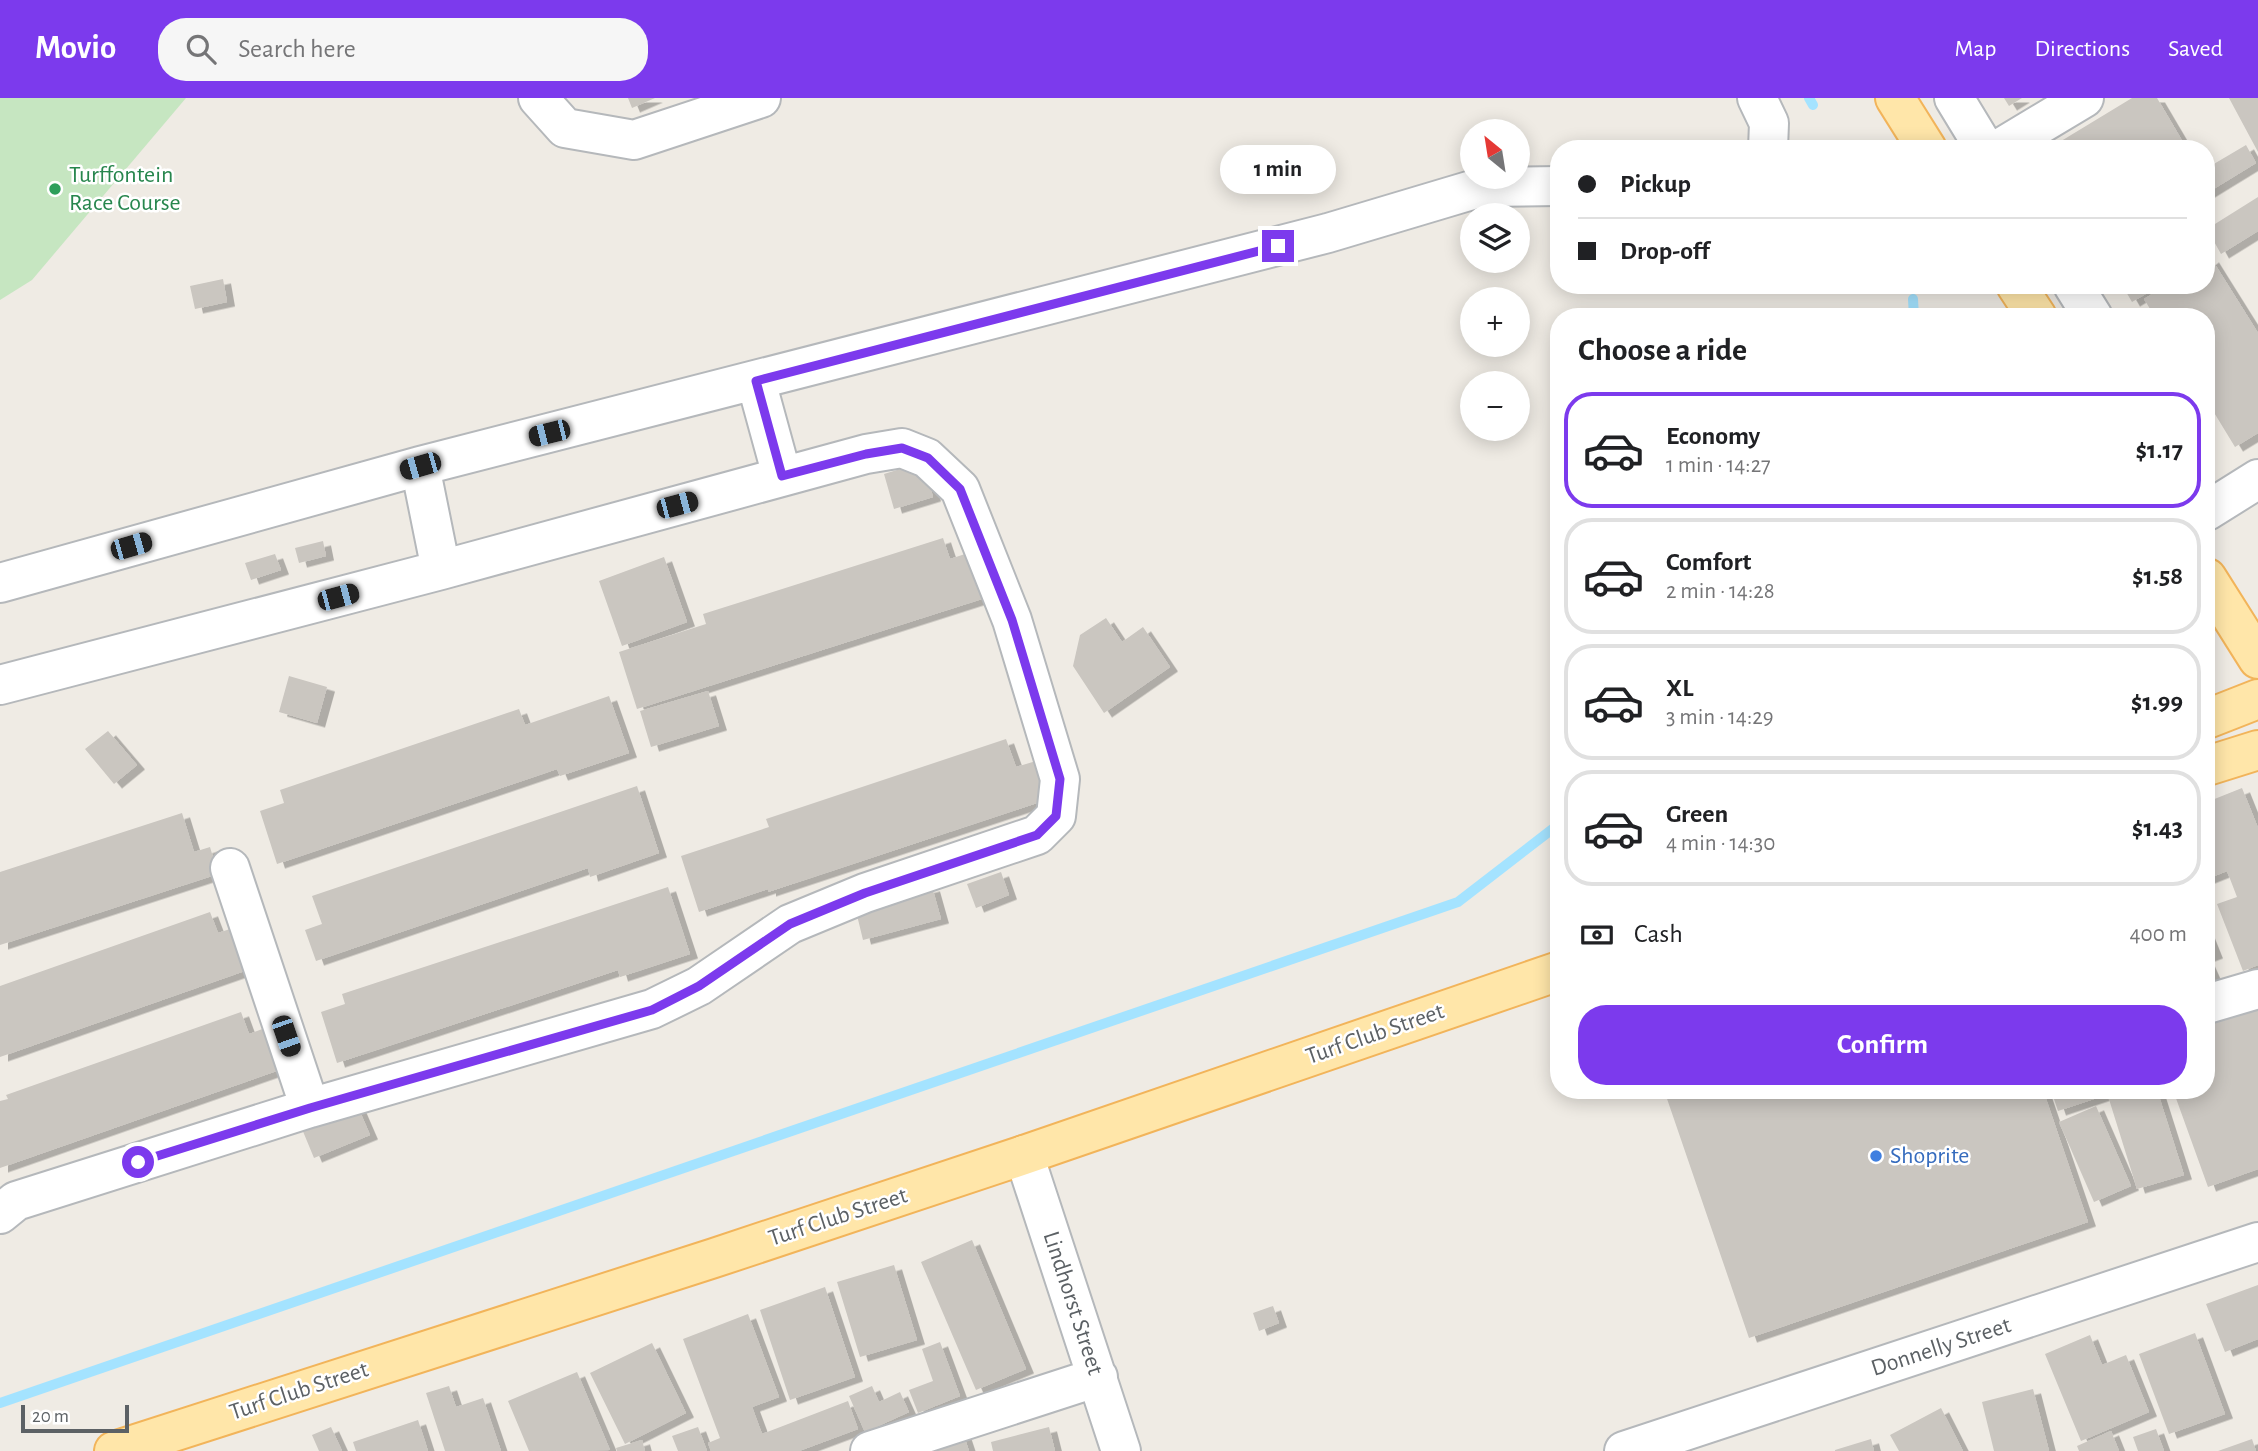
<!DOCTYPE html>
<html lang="en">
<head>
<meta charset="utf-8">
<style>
	body { margin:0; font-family:"Alegreya Sans",sans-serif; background:#f6f6f6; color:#202124; height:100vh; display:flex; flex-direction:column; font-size:26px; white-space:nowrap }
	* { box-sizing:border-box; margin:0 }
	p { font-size:23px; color:#757577 }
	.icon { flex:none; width:38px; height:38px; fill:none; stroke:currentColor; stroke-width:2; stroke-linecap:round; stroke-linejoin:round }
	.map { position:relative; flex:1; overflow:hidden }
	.panel { position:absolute; left:1550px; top:210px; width:665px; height:791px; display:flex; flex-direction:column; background:#fff; border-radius:28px; box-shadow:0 4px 18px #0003 }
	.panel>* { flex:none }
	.banner { position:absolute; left:1550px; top:42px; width:665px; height:154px; border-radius:28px; box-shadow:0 4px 18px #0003; display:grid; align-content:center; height:154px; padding:0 28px; background:#fff }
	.needle { width:46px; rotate:330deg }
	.fabs { position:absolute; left:1460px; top:21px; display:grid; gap:14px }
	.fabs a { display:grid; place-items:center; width:70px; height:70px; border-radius:50%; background:#fff; box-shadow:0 4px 18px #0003; font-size:35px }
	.scale { position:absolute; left:21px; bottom:18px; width:108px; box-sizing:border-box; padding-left:7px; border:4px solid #5c6165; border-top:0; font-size:19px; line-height:24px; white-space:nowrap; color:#5c6165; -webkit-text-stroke:5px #fff; paint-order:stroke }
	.end { position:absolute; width:32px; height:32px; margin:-16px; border:9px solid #7c3aed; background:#fff; box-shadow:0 0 0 4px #fff }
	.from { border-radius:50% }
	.bubble { position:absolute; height:49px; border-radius:24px; background:#fff; box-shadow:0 4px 18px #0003; font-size:23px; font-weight:700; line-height:49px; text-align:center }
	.car { position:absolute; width:21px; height:42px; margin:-21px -10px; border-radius:9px; box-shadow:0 0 5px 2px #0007; background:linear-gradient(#222 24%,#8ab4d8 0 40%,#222 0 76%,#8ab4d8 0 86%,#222 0) }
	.banner b { display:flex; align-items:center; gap:24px; height:66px; font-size:26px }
	.banner b+b { border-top:2px solid #e0e0e0 }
	.banner i { width:18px; height:18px; background:#202124 }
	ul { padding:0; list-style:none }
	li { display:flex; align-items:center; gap:21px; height:116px; margin:0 14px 10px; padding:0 14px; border:4px solid #e0e0e0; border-radius:28px }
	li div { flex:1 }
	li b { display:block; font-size:26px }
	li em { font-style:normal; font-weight:700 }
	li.selected { border-color:#7c3aed }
	li>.icon { width:63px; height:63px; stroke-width:1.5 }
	h2 { padding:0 28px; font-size:32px; line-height:84px }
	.pay { display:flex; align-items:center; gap:18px; height:77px; padding:0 28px; font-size:26px }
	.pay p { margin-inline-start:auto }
	.cta { display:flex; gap:14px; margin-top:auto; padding:14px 28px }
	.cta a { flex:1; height:80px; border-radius:28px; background:#7c3aed; color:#fff; font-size:28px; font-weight:700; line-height:80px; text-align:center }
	header { display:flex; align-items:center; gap:42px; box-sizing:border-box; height:98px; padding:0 35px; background:#7c3aed; color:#fff }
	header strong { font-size:33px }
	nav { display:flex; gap:38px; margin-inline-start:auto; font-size:24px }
	.search { width:490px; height:63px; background:#f6f6f6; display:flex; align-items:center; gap:18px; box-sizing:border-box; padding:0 24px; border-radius:28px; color:#757577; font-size:26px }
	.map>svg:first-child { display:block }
	.green { fill:#c6e6c1 }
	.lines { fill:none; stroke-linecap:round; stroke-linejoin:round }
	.stream { stroke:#a4e3ff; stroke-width:10 }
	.building { fill:#cac6c0; filter:url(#shadow) }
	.minor-casing { stroke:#b5b8bb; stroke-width:42 }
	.major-casing { stroke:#f2b45a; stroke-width:42 }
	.minor { stroke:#fff; stroke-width:38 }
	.major { stroke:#ffe6a9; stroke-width:38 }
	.route { stroke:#7c3aed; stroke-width:9 }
	.leisure-dot { fill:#2e9e5b; stroke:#fff; stroke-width:2.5 }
	.shop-dot { fill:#3f7fe0; stroke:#fff; stroke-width:2.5 }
	.labels { text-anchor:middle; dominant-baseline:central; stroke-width:5; stroke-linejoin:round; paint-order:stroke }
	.leisure-label { font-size:24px; fill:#27864d; stroke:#fff; text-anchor:start }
	.street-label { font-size:24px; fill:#5c6165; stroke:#fff }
	.shop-label { font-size:24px; fill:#366cbe; stroke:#fff; text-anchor:start }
</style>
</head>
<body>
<header>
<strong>Movio</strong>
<div class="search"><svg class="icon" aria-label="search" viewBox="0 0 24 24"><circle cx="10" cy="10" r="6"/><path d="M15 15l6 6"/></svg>Search here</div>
<nav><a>Map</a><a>Directions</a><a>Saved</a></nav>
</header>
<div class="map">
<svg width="2258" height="1353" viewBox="0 0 2258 1353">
	<defs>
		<filter id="shadow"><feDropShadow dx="8" dy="4.5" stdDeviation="0" flood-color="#0004"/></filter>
	</defs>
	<rect width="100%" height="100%" fill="#efebe4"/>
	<path class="green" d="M0,0H186L32,182L0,202Z"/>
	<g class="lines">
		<path class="stream" d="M1809,0L1813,7
			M1913,201L1914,219
			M0,1305L1458,804L1559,726"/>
	</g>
	<path class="building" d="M628,0H655L632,10Z
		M2004,0H2022L2009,8Z
		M2132,0H2157L2187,51H2048Z
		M2229,0H2258V54Z
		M2246,47L2256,65L2207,95V70Z
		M2258,99V133L2221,156L2207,131Z
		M2211,160L2258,235V335L2235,349L2207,303V219H2155L2144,201L2167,187H2207V163Z
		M223,181L227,204L195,211L190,188Z
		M2122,187H2161L2132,204Z
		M923,364L933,399L894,411L884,376Z
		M943,440L950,461L971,454L985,500L637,611L619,554L706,526L703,516Z
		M323,443L326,458L299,465L295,450Z
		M275,456L281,472L251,482L245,465Z
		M664,459L687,524L622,548L599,483Z
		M1106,520L1122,544L1143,529L1170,569L1104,615L1073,568L1080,537Z
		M289,578L327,589L317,625L279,614Z
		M708,593L719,628L651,649L640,613Z
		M609,598L629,655L560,678L557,671L277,766L260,713L284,705L280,692L519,611L525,627Z
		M108,633L137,667L114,686L85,651Z
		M1006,641L1016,669L1036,663L1049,701L768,794V791L699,814L681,758L769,729L766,721Z
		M637,688L659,755L590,779L588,770L316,863L305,832L322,826L312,798Z
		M2242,690L2258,730V867L2243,873L2217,806L2237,799L2227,773L2207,781V704Z
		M182,715L194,754L210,749L218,776L0,847V774Z
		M1001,774L1009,797L976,810L967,786Z
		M668,789L690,856L620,879L618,872L337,965L321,914L345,906L342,896Z
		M932,789L941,821L863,842L855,809Z
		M210,814L218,835L242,827L256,869L0,959V888Z
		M2207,836L2215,856L2207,859Z
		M2207,864L2215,882L2207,886Z
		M2258,900V1071L2208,1089L2173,992H2207V919Z
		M241,914L249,936L273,927L288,969L0,1070V1003L8,1001L6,997Z
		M1664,992H2043L2088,1124L1749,1240Z
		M2051,992H2118V993L2058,1013Z
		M2125,992H2157L2184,1077L2137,1091L2108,998Z
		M357,1007L370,1037L314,1060L302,1031Z
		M2096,1008L2131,1088L2094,1104L2059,1024Z
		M972,1142L1026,1271L976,1292L921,1164Z
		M894,1167L917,1242L860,1259L837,1184Z
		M2258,1187V1241L2225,1254L2206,1206Z
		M825,1189L855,1279L790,1302L760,1212Z
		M1273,1208L1279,1225L1259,1233L1253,1215Z
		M748,1216L779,1299L752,1309L762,1336L848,1303L858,1331L799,1353H711L708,1345L720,1340L683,1241Z
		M2195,1235L2225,1316L2169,1336L2139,1256Z
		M2090,1237L2102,1267L2126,1257L2149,1314L2081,1343L2045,1256Z
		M940,1244L960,1298L918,1315L909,1292L933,1283L922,1251Z
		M652,1245L686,1315L625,1346L590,1275Z
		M577,1274L610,1352L529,1353L508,1303Z
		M449,1288L456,1309L483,1300L501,1353H445L426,1295Z
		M872,1288L879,1304L900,1294L909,1314L865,1334L849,1298Z
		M2033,1291L2049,1353H1994L1982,1304Z
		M1941,1310L1963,1353H1899L1890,1337Z
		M418,1322L428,1353H356L353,1344Z
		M960,1326L969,1353H898Z
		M331,1329L342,1353H319L312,1337Z
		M698,1329L707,1353H678L672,1338Z
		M1049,1329L1055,1353H993L991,1344Z
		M2156,1331L2164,1353H2138L2133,1339Z
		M2111,1333L2119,1353H2079L2077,1348Z
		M1871,1341L1874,1353H1835V1352Z
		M2252,1341L2256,1353H2218Z
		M642,1342L645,1353H617L616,1350Z"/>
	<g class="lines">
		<defs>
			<path id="minor" d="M538,0L565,30L634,42L761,0
				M1757,0L1769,25L1768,51
				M1954,0L1985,51
				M1999,51L2084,0
				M2073,187L2093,219
				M756,283L782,378
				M420,368L441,472
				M2207,413L2258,381
				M0,485L420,368L1328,135L1482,89L1559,88
				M0,587L441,472L866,356L902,350L927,360L960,391L1012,522L1060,681L1056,718L1037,737L865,795L790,826L699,888L652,911L310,1010L16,1103L0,1116
				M230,770L310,1010
				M2207,906L2258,891
				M1024,1057L1121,1353
				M870,1353L1098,1279
				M1624,1353L2258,1144"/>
			<path id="major" d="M1895,0L1927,51
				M2016,187L2037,219
				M2207,480L2258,561
				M2207,621L2258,601
				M2207,668L2258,652
				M114,1353L714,1160L1024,1057L1559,873"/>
		</defs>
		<use href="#minor" class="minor-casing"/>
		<use href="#major" class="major-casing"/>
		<use href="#minor" class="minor"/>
		<use href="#major" class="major"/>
	</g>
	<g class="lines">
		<path class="route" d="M138,1064L310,1010L652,912L699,888L790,826L865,795L1037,737L1056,718L1060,681L1012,522L960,391L928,360L902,350L866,356L782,378L756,283L1278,148"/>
	</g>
	<circle class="leisure-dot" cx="55" cy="91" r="7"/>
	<circle class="shop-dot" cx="1876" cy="1058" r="7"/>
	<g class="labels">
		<g class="leisure-label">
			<text x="69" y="77">Turffontein<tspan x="69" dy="28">Race Course</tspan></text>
		</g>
		<g class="street-label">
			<text transform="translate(1375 936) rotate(-19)">Turf Club Street</text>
			<text transform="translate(838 1119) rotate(-18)">Turf Club Street</text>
			<text transform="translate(1073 1205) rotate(72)">Lindhorst Street</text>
			<text transform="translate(1941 1249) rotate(-18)">Donnelly Street</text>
			<text transform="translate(299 1293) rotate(-18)">Turf Club Street</text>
		</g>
		<g class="shop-label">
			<text x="1890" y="1058">Shoprite</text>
		</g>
	</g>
</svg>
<div class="fabs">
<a><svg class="needle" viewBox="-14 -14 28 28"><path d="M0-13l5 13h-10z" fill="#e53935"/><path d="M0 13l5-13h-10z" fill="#757577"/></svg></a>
<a><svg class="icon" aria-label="layers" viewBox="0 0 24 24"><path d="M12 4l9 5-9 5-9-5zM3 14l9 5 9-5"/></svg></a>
<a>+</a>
<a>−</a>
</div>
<div class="scale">20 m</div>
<i class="end from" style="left:138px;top:1064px"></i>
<i class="end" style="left:1278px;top:148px"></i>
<div class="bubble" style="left:1220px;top:47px;width:116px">1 min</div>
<i class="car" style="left:549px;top:335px;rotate:256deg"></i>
<i class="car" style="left:420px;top:368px;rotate:254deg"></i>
<i class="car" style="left:677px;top:407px;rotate:75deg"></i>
<i class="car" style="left:131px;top:448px;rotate:74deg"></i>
<i class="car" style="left:338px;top:499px;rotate:75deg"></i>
<i class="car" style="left:286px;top:938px;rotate:161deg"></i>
<div class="banner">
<b><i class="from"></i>Pickup</b>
<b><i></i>Drop-off</b>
</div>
<section class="panel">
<h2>Choose a ride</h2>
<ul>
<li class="selected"><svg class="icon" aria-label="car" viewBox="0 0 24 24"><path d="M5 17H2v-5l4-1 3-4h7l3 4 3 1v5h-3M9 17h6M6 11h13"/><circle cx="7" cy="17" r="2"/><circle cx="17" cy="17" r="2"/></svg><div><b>Economy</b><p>1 min · 14:27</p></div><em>$1.17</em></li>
<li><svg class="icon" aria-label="car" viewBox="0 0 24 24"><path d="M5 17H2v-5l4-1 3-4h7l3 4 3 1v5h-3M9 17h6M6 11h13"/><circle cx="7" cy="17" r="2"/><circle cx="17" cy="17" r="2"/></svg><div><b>Comfort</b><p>2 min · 14:28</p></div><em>$1.58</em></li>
<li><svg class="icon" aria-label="car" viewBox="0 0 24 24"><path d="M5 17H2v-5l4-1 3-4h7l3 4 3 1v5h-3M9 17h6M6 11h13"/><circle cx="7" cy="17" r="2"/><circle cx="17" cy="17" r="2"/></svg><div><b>XL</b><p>3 min · 14:29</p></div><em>$1.99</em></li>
<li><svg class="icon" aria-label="car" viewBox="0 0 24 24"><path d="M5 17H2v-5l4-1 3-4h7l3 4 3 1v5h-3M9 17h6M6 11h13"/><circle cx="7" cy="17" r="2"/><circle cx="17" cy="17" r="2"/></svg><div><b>Green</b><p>4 min · 14:30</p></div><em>$1.43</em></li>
</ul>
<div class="pay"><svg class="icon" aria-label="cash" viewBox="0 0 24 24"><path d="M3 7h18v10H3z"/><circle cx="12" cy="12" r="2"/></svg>Cash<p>400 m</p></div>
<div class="cta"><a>Confirm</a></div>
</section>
</div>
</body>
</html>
